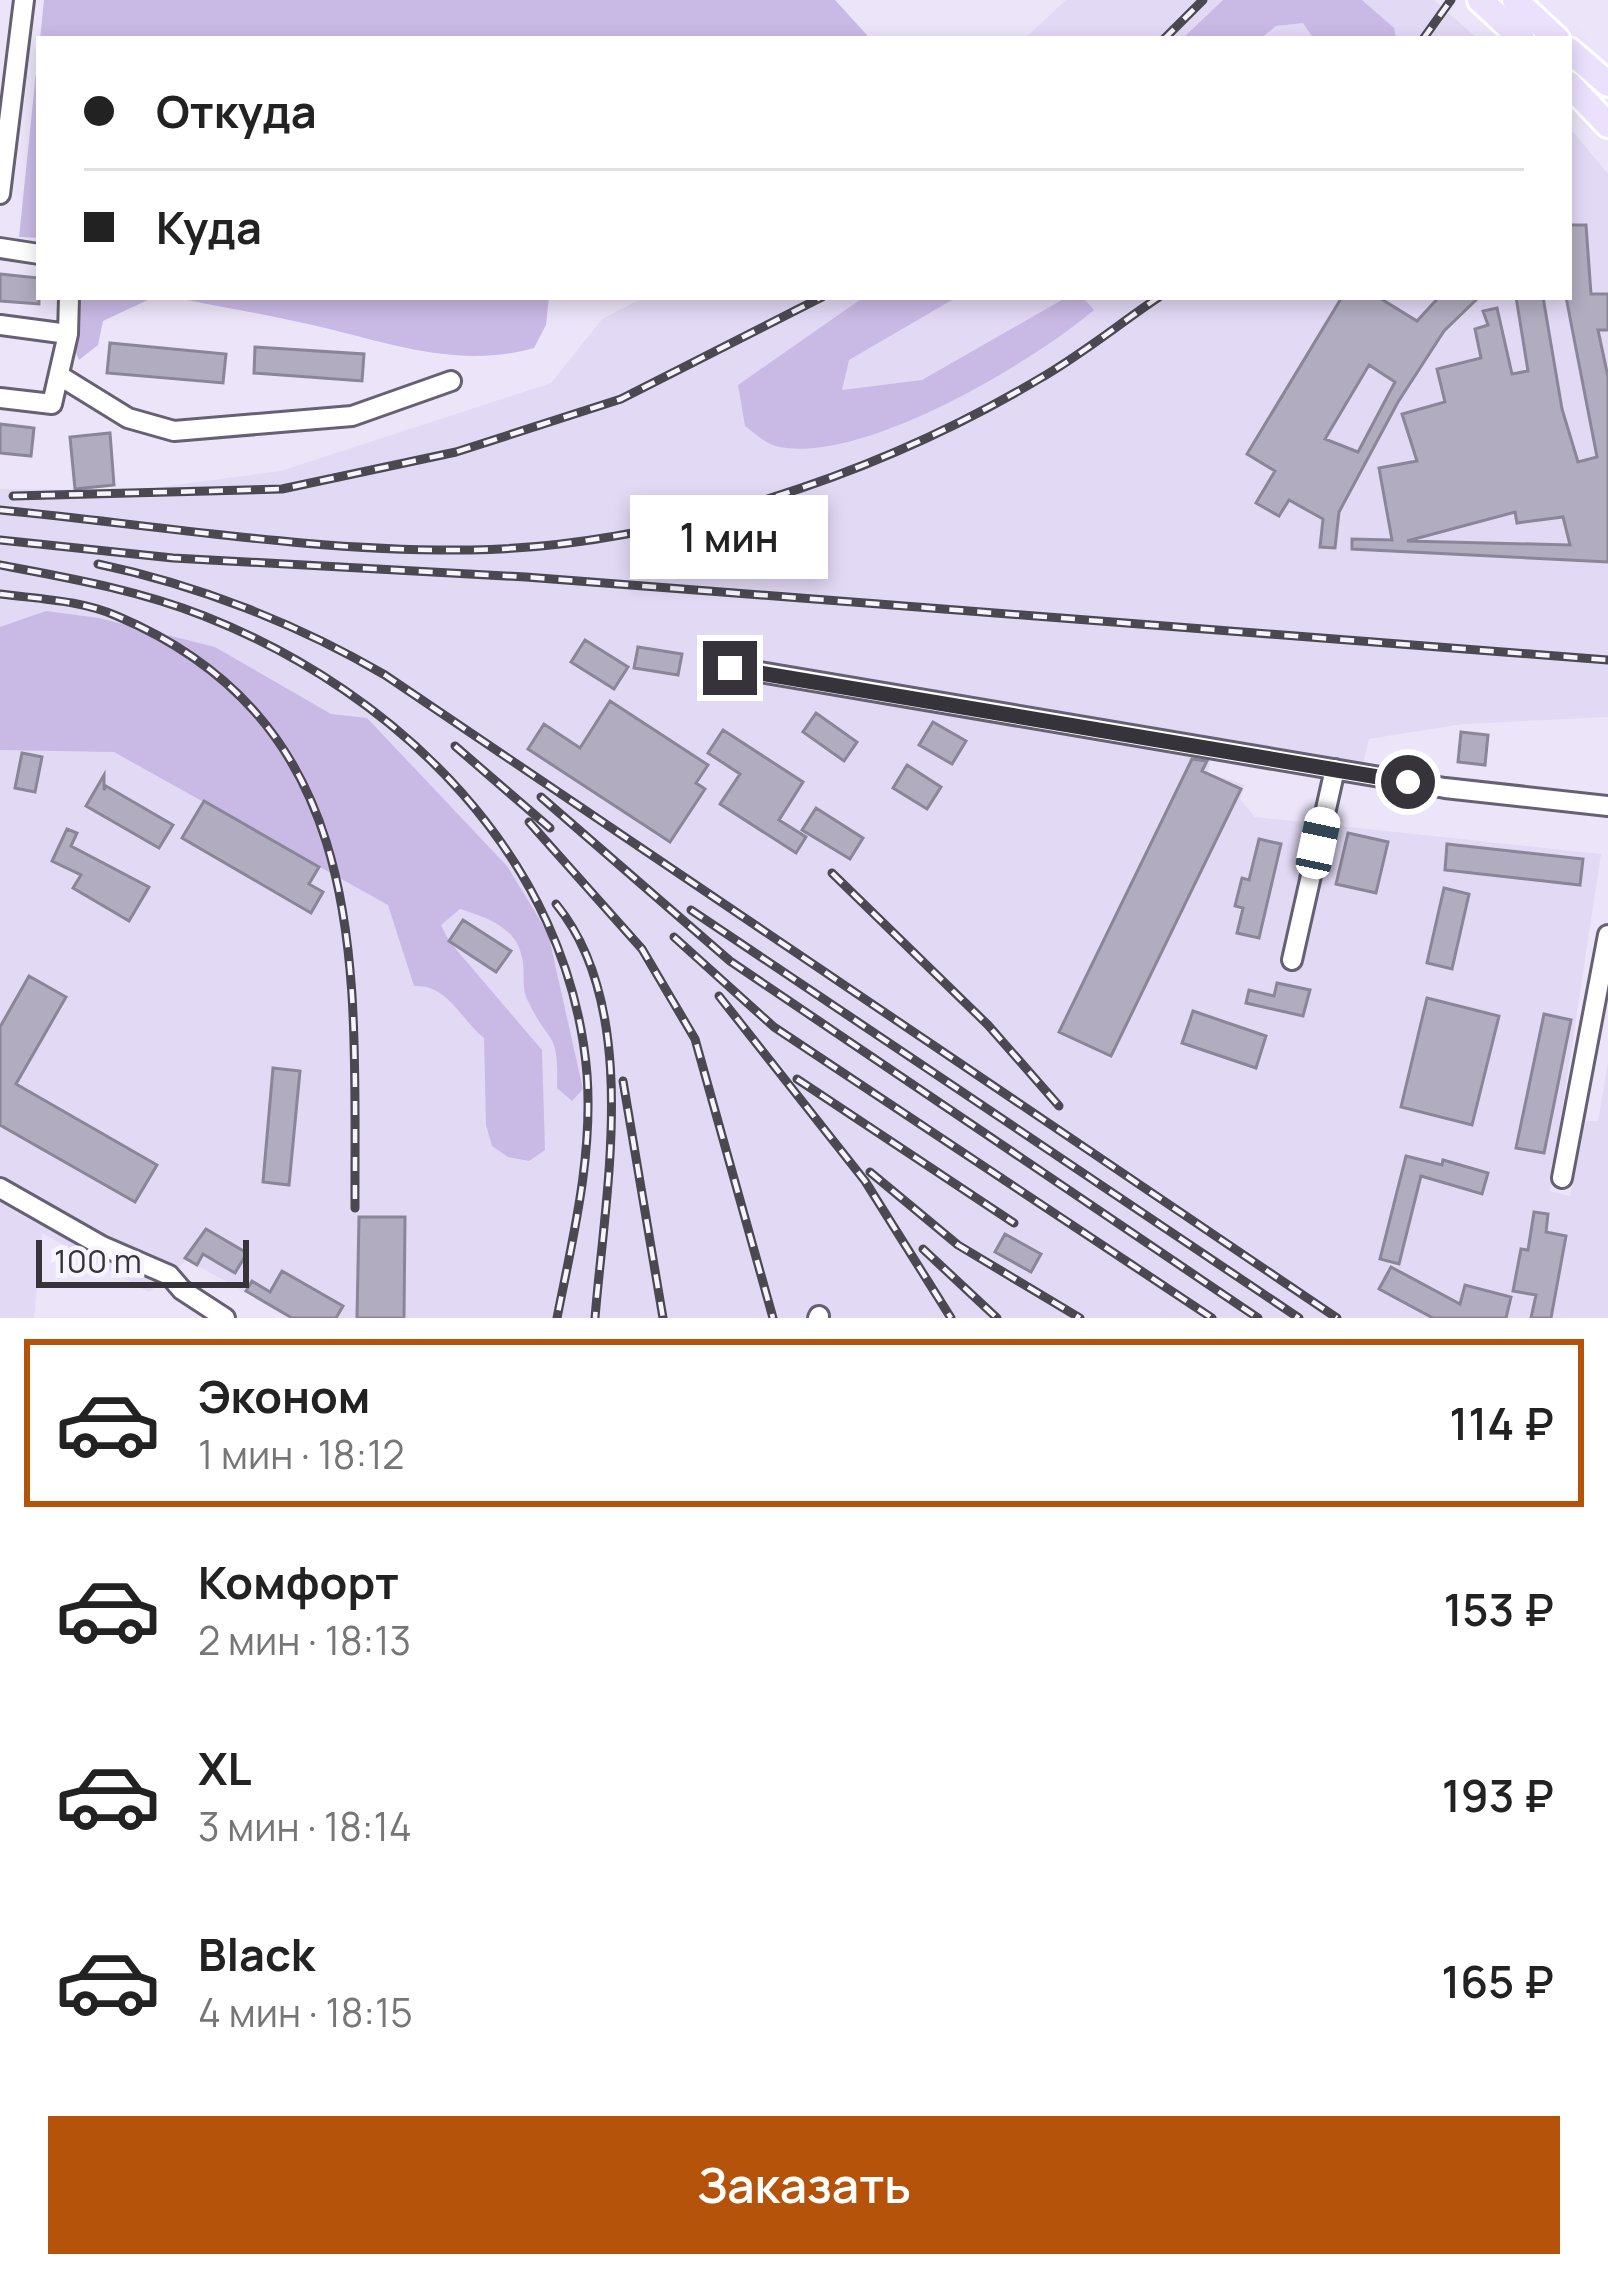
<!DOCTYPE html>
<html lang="ru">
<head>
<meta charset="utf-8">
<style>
	body { margin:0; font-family:Manrope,sans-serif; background:#f6f6f6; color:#222; height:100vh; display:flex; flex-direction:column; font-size:45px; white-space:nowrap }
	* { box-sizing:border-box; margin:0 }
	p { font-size:39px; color:#767676 }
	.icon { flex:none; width:66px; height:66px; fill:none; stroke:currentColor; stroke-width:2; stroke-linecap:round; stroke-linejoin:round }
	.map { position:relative; height:1318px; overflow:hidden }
	.side { display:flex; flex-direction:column; background:#fff; flex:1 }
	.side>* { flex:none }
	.banner { position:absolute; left:36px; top:36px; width:1536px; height:264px; border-radius:0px; box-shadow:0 6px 18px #0003; display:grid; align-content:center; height:264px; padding:0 48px; background:#fff }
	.scale { position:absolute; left:36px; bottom:30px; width:213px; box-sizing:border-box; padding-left:12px; border:6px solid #36333b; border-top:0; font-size:33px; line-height:42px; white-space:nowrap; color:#36333b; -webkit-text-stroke:9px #f7f4fd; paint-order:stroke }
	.end { position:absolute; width:54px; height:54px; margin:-27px; border:15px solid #36333b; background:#fff; box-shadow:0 0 0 6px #fff }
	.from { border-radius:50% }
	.bubble { position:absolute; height:84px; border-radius:0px; background:#fff; box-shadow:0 6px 18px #0003; font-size:39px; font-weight:600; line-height:84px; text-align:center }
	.car { position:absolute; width:36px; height:72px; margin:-36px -18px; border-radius:15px; box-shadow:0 0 9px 3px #0007; background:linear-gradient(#fff 24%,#345 0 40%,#fff 0 76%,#345 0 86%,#fff 0) }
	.banner b { display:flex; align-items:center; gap:42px; height:114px; font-size:45px }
	.banner b+b { border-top:3px solid #e0e0e0 }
	.banner i { width:30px; height:30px; background:#222 }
	ul { padding:21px 0 0; list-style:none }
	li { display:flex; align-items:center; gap:36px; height:168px; margin:0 24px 18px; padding:0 24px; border:6px solid transparent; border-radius:0px }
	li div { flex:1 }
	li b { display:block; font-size:45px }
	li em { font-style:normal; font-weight:600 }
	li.selected { border-color:#b45309 }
	li>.icon { width:108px; height:108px; stroke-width:1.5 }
	.action { display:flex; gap:24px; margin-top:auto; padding:24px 48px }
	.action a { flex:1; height:138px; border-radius:0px; background:#b45309; color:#fff; font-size:48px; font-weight:600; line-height:138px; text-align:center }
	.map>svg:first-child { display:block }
	.built { fill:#e2d9f5 }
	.green { fill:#c9bae5 }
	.building { fill:#b2acc0; stroke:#8b8598; stroke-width:3; fill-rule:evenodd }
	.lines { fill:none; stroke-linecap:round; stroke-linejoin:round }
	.minor-casing { stroke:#666072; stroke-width:24 }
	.major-casing { stroke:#fff; stroke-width:30 }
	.minor { stroke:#fff; stroke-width:18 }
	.major { stroke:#ebe1fd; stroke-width:24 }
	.rail-casing { stroke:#4b4851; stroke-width:9 }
	.rail { stroke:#f7f4fd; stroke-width:4.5; stroke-dasharray:14; stroke-linecap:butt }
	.route { stroke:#36333b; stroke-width:15 }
</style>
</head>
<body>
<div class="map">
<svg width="1608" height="1318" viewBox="0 0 1608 1318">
	<rect width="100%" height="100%" fill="#ece5fa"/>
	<path class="built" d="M1066,0H1434L1478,39H1024Z
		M1569,127L1608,174V717L1463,724L1369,739L1363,764L1202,740L1211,757L1208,773L1245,785L1240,799L1255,817L1601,854L1550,1191L1570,1196L1585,1121H1598L1608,1062V1318H292L187,1260L149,1292L42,1233L34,1318H0V489L137,490L281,471L551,383L602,319L645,297H1569Z"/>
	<path class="green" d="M44,0H835L867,35L866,39H40Z
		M1223,0H1362L1394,28L1396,39H1314L1303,23L1276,26L1260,39H1182Z
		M39,44V238L19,237Z
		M69,297H154L103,321L98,345L79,360L68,334Z
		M172,297H549L546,325L534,348C455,370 385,341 308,324C263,314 217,306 172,297Z
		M864,297H957L849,360L842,390L922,380L1067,297H1082L1094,310C1031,363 859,467 775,446C764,442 754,433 745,426L738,385Z
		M46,611L99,618L215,647L331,714L367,718L507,866L548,933L583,1089L572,1101L557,1088C559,1029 550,1047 529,1003C520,987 526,974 522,958C517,927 485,917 460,909L441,925L449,941L542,1050L545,1150L529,1161L508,1157L492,1146L486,1125L484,1038C461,1020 448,984 414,986L388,905L114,752L0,750V627Z"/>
	<path class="building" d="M1570,225H1586L1591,294H1608V330H1598L1608,377V562L1352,549V539L1392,540L1379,468L1417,461L1402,414L1445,402L1437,369L1481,358L1475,329L1488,325L1483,311L1497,308L1512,374L1528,371L1516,297H1543L1562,409L1578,462L1597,457L1566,297ZM1515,512L1517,523L1563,517L1570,545L1407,541Z
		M0,274L39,278V304L0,301Z
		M1342,297H1378L1417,321L1439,297H1479L1444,331L1398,402L1339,512L1335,548L1320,547L1323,519L1289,500L1279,516L1256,503L1275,471L1247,454ZM1369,365L1395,382L1358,452L1325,439Z
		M110,343L226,354L223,383L107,373Z
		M255,347L364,354L362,381L254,373Z
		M0,424L34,428L31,456L0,453Z
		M110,433L114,485L75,489L70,437Z
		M585,640L628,667L614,689L571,662Z
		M638,647L682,654L678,675L634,668Z
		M610,701L708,765L696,783L705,789L670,842L528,749L544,724L580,748Z
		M816,713L857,742L844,761L803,732Z
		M933,722L966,741L952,764L919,745Z
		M723,730L803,782L779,820L806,837L796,853L720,804L740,774L708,753Z
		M1461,732L1488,735L1485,765L1458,762Z
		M22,753L42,757L35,792L15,788Z
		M1192,759L1207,761L1202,771L1241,789L1111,1056L1059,1032Z
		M907,765L941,787L927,809L893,788Z
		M104,775V790L106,786L173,825L159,848L86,806Z
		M204,801L319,867L309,884L323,892L311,913L182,838Z
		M816,808L863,838L850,859L802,830Z
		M67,829L77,833L71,846L149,887L129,921L73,888L81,875L52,861Z
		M1348,833L1388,842L1376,893L1336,884Z
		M1259,839L1281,844L1259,938L1237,933L1243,908L1235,906L1242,878L1249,880Z
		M1447,844L1583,859L1580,885L1445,870Z
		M1444,888L1469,894L1452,969L1427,963Z
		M463,920L511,951L496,972L449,941Z
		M29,976L66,997L16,1084L157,1165L135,1202L0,1125V1027Z
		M1277,983L1310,990L1303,1016L1246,1003L1249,990L1274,996Z
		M1427,998L1499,1016L1472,1125L1401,1107Z
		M1193,1011L1266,1036L1256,1068L1182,1043Z
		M1544,1014L1571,1020L1544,1153L1516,1148Z
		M273,1068L300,1071L289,1185L263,1182Z
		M1406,1156L1442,1165L1443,1160L1488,1173L1482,1194L1421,1176L1399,1264L1380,1259Z
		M1534,1212L1548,1214L1546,1232L1566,1236L1551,1318H1531L1536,1295L1513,1291L1521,1249L1528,1250Z
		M359,1217H405L404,1318H357Z
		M206,1229L247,1253L235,1273L203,1254L197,1265L185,1258Z
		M1005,1234L1041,1254L1031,1272L995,1252Z
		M1391,1267L1460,1304L1465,1285L1511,1297L1506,1318H1433L1379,1289Z
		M282,1271L343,1306L336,1318H292L246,1291L252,1281L270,1292Z"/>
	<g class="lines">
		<defs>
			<path id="minor" d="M0,194L24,0
				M0,248L39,254
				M0,325L68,334
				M60,376L128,418L174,431L352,416L451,381
				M0,398L52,404L68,334L69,297
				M730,667L1445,788L1608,806
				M1292,960L1335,769
				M1562,1178L1608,935
				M0,1188L102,1246L169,1275L182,1290L225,1318
				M818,1318L819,1316"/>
			<path id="major" d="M1480,0L1522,39
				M1515,0L1557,39
				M1569,50L1608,84
				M1569,84L1608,125"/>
		</defs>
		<use href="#minor" class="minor-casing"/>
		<use href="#major" class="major-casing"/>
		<use href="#minor" class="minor"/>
		<use href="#major" class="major"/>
		<defs>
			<path id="rail" d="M1164,39L1203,0
				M1423,39L1451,0
				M13,496L282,489L456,452L621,399L822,297
				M0,510C155,525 314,552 471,550C661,547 876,476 1039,379C1081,355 1119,324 1159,297
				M0,540L173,558L526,577L1608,660
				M98,564C198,585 298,624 385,675L1337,1318
				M0,565C69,578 138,590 204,616C398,692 569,858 587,1074C593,1157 573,1237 557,1318
				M0,594C39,599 80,600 117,616C376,726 354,972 355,1208
				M455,746L550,828
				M541,797L730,961L1258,1318
				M529,822L642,949L695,1039L773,1318
				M832,873L988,1025L1059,1106
				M556,904C642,1009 605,1193 595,1318
				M691,910L1299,1318
				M674,937L774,1027L1212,1318
				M719,996L865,1181L951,1318
				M797,1079L1014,1223
				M623,1081L663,1318
				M870,1172L958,1245L1080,1318
				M923,1249L997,1318"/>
		</defs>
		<use href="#rail" class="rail-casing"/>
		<use href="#rail" class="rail"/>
	</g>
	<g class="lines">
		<path class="route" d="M730,668L1408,782"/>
	</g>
</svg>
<div class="scale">100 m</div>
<i class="end from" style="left:1408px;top:782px"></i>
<i class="end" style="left:730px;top:668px"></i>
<div class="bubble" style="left:630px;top:495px;width:198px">1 мин</div>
<i class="car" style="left:1318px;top:843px;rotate:12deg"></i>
<div class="banner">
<b><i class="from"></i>Откуда</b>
<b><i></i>Куда</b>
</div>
</div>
<section class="side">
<ul>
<li class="selected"><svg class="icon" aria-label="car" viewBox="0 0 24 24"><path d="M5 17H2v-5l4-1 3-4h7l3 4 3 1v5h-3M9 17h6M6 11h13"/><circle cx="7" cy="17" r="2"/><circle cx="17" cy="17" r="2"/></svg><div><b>Эконом</b><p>1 мин · 18:12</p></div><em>114 ₽</em></li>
<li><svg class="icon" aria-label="car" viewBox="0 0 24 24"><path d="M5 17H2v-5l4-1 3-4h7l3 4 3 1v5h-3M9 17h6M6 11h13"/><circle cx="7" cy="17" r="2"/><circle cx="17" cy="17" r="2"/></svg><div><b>Комфорт</b><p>2 мин · 18:13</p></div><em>153 ₽</em></li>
<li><svg class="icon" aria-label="car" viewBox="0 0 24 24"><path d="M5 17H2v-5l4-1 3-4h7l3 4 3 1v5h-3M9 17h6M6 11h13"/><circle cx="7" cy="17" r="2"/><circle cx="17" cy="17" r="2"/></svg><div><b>XL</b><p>3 мин · 18:14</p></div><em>193 ₽</em></li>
<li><svg class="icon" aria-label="car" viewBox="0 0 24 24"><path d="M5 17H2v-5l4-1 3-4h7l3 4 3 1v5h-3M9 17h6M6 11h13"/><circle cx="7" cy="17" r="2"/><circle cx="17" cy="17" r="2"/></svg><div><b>Black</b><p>4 мин · 18:15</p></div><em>165 ₽</em></li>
</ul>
<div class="action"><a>Заказать</a></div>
</section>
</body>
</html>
